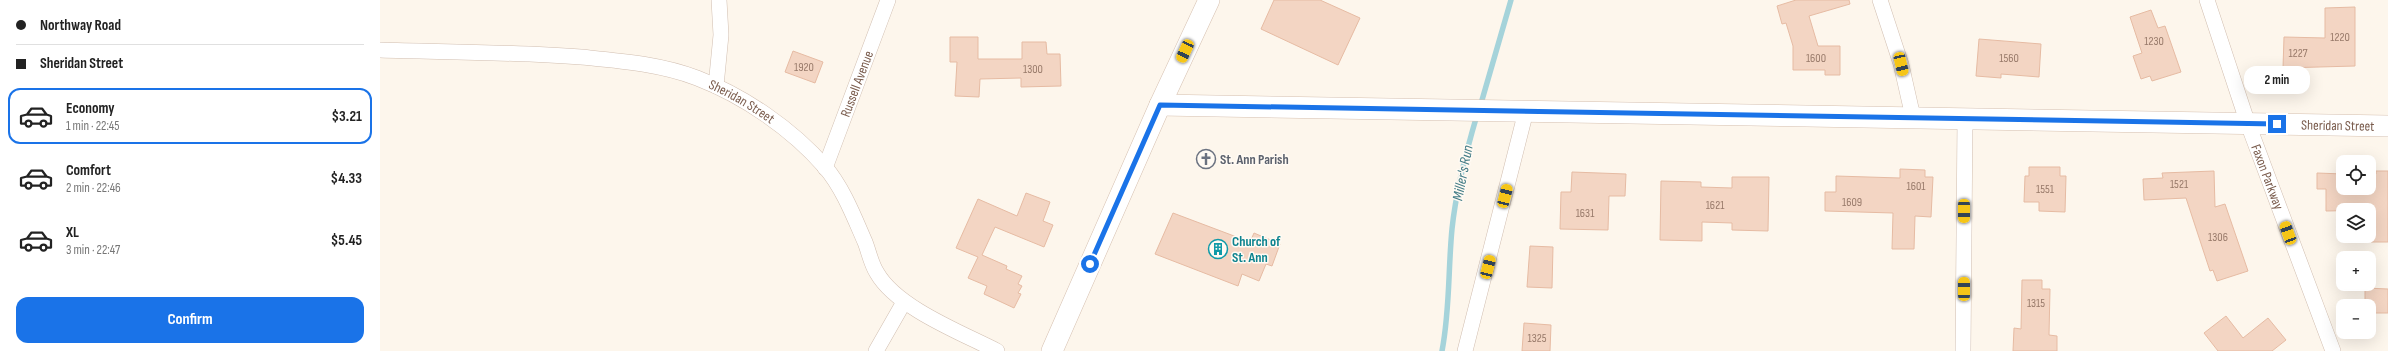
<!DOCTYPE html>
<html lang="en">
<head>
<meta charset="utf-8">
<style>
	body { margin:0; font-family:"Sofia Sans Condensed",sans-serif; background:#f6f6f6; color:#222; height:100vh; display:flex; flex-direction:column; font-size:15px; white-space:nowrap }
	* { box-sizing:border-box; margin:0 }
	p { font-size:13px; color:#767676 }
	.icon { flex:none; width:22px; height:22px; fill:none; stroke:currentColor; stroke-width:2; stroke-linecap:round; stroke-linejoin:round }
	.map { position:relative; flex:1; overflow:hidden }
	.side { display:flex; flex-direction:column; background:#fff; width:380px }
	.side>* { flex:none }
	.banner { display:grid; align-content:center; height:88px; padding:0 16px; background:#fff }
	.buttons { position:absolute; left:1956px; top:155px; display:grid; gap:8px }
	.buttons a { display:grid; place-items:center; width:40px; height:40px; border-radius:8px; background:#fff; box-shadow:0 4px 16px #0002; font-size:20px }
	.end { position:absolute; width:18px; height:18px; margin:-9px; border:5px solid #1a73e8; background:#fff; box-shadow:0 0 0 2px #fff }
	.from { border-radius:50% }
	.bubble { position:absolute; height:28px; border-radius:12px; background:#fff; box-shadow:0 4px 16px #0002; font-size:13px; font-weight:700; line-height:28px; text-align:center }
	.car { position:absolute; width:12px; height:24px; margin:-12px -6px; border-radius:5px; box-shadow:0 0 3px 1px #0007; background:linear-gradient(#f5c518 24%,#345 0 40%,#f5c518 0 76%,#345 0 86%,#f5c518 0) }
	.banner b { display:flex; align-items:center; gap:14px; height:38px; font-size:15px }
	.banner b+b { border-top:1px solid #e0e0e0 }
	.banner i { width:10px; height:10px; background:#222 }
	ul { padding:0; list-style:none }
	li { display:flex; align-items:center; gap:12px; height:56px; margin:0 8px 6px; padding:0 8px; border:2px solid transparent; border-radius:12px }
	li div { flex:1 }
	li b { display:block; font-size:15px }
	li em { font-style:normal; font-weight:700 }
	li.on { border-color:#1a73e8 }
	li>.icon { width:36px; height:36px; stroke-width:1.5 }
	.button { display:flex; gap:8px; margin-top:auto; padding:8px 16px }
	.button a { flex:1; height:46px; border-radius:12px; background:#1a73e8; color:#fff; font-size:16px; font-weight:700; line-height:46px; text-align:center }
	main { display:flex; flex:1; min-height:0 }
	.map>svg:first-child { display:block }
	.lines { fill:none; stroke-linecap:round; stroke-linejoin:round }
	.stream { stroke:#a5d3da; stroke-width:5.5 }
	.building { fill:#f3d5c3; stroke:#e6bba3 }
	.street-casing { stroke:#d1beb0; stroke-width:16 }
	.secondary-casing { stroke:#d6c0b0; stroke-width:22 }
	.street { stroke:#fff; stroke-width:15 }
	.secondary { stroke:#fff; stroke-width:21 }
	.route { stroke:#1a73e8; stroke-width:5 }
	.labels { text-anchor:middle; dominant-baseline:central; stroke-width:3; stroke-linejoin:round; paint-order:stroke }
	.number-label { font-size:12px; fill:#987a6a }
	.street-label { font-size:14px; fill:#7a5c4d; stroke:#fffaf3 }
	.worship-label { font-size:14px; font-weight:bold; fill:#5b616d; stroke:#fffaf3; text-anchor:start }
	.culture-label { font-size:14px; font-weight:bold; fill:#0d838f; stroke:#fffaf3; text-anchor:start }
	.water-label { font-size:15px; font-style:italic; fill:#437c86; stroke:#fffaf3 }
</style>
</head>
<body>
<main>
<section class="side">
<div class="banner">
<b><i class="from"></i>Northway Road</b>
<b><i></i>Sheridan Street</b>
</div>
<ul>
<li class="on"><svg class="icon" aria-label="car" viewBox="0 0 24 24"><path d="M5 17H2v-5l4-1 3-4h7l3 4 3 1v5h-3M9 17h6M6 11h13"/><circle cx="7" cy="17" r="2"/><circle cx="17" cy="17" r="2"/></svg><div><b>Economy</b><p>1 min · 22:45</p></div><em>$3.21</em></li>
<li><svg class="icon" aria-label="car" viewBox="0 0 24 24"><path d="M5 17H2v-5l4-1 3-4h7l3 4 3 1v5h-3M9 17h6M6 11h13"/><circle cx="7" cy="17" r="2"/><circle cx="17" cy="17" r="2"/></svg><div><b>Comfort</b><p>2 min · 22:46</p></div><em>$4.33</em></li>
<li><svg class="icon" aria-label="car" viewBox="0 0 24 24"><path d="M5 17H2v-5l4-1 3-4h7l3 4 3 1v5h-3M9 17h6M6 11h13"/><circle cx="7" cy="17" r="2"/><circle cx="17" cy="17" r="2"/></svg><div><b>XL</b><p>3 min · 22:47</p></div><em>$5.45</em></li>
</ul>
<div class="button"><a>Confirm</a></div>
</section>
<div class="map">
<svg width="2008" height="351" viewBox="0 0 2008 351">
	<rect width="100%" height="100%" fill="#fdf6ec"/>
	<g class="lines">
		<path class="stream" d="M1100,107L1131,0
			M1062,351C1070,310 1068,270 1072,229C1076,190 1086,152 1097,115"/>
	</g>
	<path class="building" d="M894,0H940L980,18L958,65L881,29Z
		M1416,0H1469L1470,4L1429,16L1438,46H1460V75H1445V70H1413V46L1406,23L1402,24L1397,6Z
		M1975,7V66L1903,68L1904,37L1945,38V8Z
		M1771,10L1778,28L1785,26L1801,72L1772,81L1770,76L1761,79L1753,56L1762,53L1750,17Z
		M570,37H598V59H642V42H666L667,54H680L681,86L641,87V78L600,79L599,97L575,96L577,62H570Z
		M1599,39L1661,44L1659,77L1621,74V78L1596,76Z
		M413,51L443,62L435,83L405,72Z
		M1649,167H1680V176H1686L1685,212L1659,211V202H1644L1645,176H1649Z
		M1520,169L1545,170V177H1553L1551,217L1535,216L1534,249H1512L1513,213L1445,211V192H1456V176L1520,178Z
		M1834,171L1835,207L1845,204L1868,271L1837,281L1833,270L1830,271L1806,198L1764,200L1763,179L1783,178L1782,173Z
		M1996,171H2008V242H1991L1993,210L1946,211V189H1937V173L1963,174V188H1989V174H1996Z
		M1192,172L1246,174L1245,196H1229L1228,230L1180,229L1181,192H1191Z
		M1352,177H1389L1388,231L1352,230V223L1322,222V241L1280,240L1281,181L1321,182V187L1352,188Z
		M646,193L670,202L663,221L673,225L664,247L615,227L602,255L627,266L626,269L642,276L638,284L642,286L638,293L641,294L634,308L604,294L607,286L588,278L598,257L576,248L598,199L637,216Z
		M793,213L870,242L874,233L900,244L892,266L886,264L879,281L862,274L858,286L775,254Z
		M1150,246L1173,247L1172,288L1147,287Z
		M1642,280H1662V289H1670L1669,335L1677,336V351H1633L1634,328L1641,329Z
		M1985,288L2008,289V313H1989V306H1985Z
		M1846,316L1863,338L1888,318L1906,340L1892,351H1838L1824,333Z
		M1144,323L1171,325L1170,351H1142Z"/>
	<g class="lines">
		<defs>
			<g id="street">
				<path d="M1500,0L1521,64L1533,117"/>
				<path id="s1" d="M1827,0L1868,124L1953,351"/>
				<path id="s2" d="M0,50C67,52 134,52 201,57C241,61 280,64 317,78C364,96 412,129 445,167C463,188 474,217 485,242C489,252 491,264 497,273C517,308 582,333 617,351"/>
				<path d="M336,86L341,35L339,0"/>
				<path id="s3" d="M445,168L508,0"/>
				<path d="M496,351L524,302"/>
				<path d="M1085,351L1146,111"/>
				<path d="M1583,351L1585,118"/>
			</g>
			<g id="secondary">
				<path id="s4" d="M780,105L2008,126"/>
				<path d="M672,351L780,105L829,0"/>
			</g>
		</defs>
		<use href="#street" class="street-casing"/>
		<use href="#secondary" class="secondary-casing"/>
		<use href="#street" class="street"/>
		<use href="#secondary" class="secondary"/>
	</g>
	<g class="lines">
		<path class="route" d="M710,264L780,105L1897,124"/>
	</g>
	<defs>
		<symbol id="church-ring" viewBox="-11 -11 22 22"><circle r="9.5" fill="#fffaf3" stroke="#6b7280" stroke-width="1.5"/><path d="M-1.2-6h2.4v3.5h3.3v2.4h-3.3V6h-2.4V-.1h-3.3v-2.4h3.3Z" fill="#6b7280"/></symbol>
		<symbol id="building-ring" viewBox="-11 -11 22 22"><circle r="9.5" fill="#fffaf3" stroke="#0f9aa8" stroke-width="1.5"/><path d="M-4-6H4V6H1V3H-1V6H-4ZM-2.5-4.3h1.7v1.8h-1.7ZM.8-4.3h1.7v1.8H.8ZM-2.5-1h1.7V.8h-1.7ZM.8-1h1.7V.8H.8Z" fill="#0f9aa8"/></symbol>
	</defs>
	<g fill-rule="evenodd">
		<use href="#church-ring" x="815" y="148" width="22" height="22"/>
		<use href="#building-ring" x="827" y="238" width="22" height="22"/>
	</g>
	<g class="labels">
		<g class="number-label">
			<text x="1960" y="37">1220</text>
			<text x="1774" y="41">1230</text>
			<text x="1918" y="53">1227</text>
			<text x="1436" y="58">1600</text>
			<text x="1629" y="58">1560</text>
			<text x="424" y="67">1920</text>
			<text x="653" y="69">1300</text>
			<text x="1799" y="184">1521</text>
			<text x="1536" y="186">1601</text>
			<text x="1665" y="189">1551</text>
			<text x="1472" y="202">1609</text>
			<text x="1335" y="205">1621</text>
			<text x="1205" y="213">1631</text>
			<text x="1838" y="237">1306</text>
			<text x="1656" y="303">1315</text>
			<text x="1157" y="338">1325</text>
		</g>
		<g class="street-label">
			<text stroke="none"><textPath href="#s3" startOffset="90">Russell Avenue</textPath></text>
			<text stroke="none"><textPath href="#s2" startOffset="370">Sheridan Street</textPath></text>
			<text stroke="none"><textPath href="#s4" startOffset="1178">Sheridan Street</textPath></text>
			<text stroke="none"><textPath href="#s1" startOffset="187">Faxon Parkway</textPath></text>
		</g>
		<g class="worship-label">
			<text x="840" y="159">St. Ann Parish</text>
		</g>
		<g class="culture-label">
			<text x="852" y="241">Church of<tspan x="852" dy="16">St. Ann</tspan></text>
		</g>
		<g class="water-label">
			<text transform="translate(1083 173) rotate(-79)">Miller's Run</text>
		</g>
	</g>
</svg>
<div class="buttons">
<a><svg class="icon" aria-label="locate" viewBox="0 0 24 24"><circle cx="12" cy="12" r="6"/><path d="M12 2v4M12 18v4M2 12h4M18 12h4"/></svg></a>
<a><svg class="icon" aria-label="layers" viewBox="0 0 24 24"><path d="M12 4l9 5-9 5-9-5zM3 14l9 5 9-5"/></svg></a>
<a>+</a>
<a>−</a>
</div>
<i class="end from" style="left:710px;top:264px"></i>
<i class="end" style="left:1897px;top:124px"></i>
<div class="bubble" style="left:1864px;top:66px;width:66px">2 min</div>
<i class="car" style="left:805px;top:51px;rotate:205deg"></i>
<i class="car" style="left:1521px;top:64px;rotate:167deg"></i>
<i class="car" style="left:1125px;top:196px;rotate:14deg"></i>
<i class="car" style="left:1584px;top:211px;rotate:180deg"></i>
<i class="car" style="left:1908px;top:233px;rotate:340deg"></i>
<i class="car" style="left:1108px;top:267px;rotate:14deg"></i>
<i class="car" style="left:1584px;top:289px;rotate:0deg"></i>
</div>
</main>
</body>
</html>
